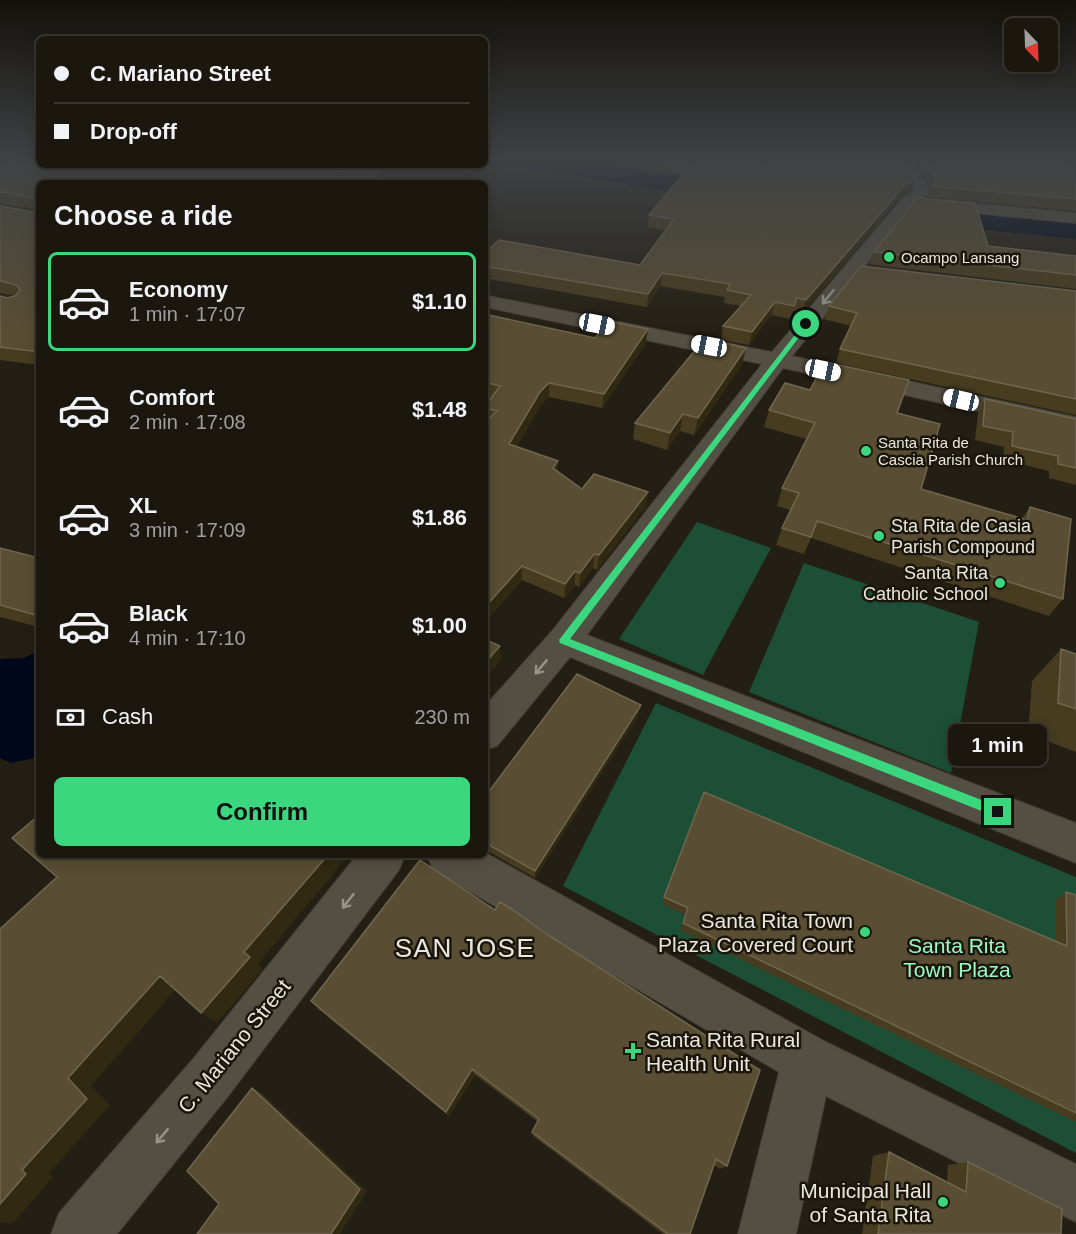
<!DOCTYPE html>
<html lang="en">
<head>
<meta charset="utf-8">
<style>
	body { margin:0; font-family:Helvetica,sans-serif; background:#28241d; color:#f1f3f6; height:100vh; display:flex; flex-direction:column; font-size:22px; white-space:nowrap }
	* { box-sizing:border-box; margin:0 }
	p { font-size:20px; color:#a09f9e }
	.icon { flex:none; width:33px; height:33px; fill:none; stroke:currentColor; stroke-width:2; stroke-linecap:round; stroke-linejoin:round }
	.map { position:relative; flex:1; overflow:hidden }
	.details { position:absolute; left:36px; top:180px; width:452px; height:678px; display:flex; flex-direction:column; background:#1b170f; border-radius:9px; box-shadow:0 3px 15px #0003,0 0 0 2px #39362f }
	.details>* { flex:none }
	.banner { position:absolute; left:36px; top:36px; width:452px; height:132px; border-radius:9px; box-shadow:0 3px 15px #0003,0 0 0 2px #39362f; display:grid; align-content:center; height:132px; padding:0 18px; background:#1b170f }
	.needle { width:39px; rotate:157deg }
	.fabs { position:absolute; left:1004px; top:18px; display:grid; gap:12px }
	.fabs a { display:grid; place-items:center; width:54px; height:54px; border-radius:9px; background:#1b170f; box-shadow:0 3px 15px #0003,0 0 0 2px #39362f; font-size:30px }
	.end { position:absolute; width:27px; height:27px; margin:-14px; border:8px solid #3bd77f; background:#111; box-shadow:0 0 0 3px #111 }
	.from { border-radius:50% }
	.bubble { position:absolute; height:42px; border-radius:9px; background:#1b170f; box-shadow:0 3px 15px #0003,0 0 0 2px #39362f; font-size:20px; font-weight:700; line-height:42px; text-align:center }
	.car { position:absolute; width:18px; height:36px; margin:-18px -9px; border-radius:8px; box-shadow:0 0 4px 2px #0007; background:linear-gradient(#fff 24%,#345 0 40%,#fff 0 76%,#345 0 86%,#fff 0) }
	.banner b { display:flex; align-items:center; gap:21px; height:57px; font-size:22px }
	.banner b+b { border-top:2px solid #39362f }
	.banner i { width:15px; height:15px; background:#f1f3f6 }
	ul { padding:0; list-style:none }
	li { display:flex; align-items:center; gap:18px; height:99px; margin:0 12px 9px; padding:0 6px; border:3px solid transparent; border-radius:9px }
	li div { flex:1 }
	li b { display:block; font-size:22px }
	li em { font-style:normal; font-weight:700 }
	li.selected { border-color:#3bd77f }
	li>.icon { width:54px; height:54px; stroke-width:1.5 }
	h2 { padding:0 18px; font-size:27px; line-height:72px }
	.pay { display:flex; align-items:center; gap:15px; height:66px; padding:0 18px; font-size:22px }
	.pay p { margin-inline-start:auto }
	.cta { display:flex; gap:12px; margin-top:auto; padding:12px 18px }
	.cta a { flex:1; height:69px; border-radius:9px; background:#3bd77f; color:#111; font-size:24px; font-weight:700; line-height:69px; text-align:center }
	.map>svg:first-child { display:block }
	.green { fill:#1c4f36 }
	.water { fill:#00081b }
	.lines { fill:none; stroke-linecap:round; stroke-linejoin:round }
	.river { fill:#00081b; fill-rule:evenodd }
	.minor-casing { stroke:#3e3a33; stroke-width:2 }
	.minor { fill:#544f43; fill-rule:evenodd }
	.wall { fill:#473c1f }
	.shaded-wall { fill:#322912 }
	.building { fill:#594e33; stroke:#70664e; stroke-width:1.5 }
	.oneway { stroke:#98938a }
	.route { fill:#3bd77f }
	.poi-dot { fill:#3bd77f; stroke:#1a160b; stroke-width:2 }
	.labels { text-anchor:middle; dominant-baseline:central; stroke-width:5; stroke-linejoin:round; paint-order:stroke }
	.far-poi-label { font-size:15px; fill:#eae7e0; stroke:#1a160b; text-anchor:start }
	.poi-label { font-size:18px; fill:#eae7e0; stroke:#1a160b; text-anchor:start }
	.near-poi-label { font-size:21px; fill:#eae7e0; stroke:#1a160b; text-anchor:end }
	.near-park-label { font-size:21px; fill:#97fbc4; stroke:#1a160b }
	.near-street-label { font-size:21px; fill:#eae7e0; stroke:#1a160b }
	.near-quarter-label { font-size:26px; letter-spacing:1.5px; fill:#eae7e0; stroke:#1a160b }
</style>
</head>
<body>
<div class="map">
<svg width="1076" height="1234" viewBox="0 0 1076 1234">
	<rect width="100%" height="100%" fill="#241f14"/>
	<path class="green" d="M697,522L771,548L703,675L619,639Z
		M804,563L979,622L951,773L749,692Z
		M656,703L1076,877V1153L563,886Z"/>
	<path class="water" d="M39,651V757L11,763L0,758V659L24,658Z"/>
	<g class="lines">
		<path class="river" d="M496,158H575L644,170L957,209L1076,219V239L957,227L644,188L574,174L509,166L500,164Z"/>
		<defs>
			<path id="minor" d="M898,158H912L930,192L914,205L792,356L1076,417V433L783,368L587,635L1076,823V863L570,657L497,746L484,750V707L552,631L762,364L484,307V295L772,352L902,199L914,191Z
				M1060,158H1074L1076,196L1068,191Z
				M933,200L1076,213V223L927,208L925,205Z
				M484,852L826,1042L1076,1164V1222L826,1096L796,1234H738L779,1072L433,870L427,855H484Z
				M357,855H405L399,870L229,1095L117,1234H51L59,1213L193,1059Z"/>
		</defs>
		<use href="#minor" class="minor-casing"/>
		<use href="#minor" class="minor"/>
	</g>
	<path class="wall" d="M0,158L39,165H309L305,167L381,172L382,179H388V183H39V365L0,360V296L7,298L16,296L0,293V206L33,212L35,210V209L0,203Z
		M630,158H904L915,179L911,190L900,198L802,313L793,311L790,319L771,315L749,345L721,340L723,326L741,306L724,303L725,297L660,286L647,307L484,278V253L640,265L666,230L648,227L649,215L682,175L629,168Z
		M915,158H1066L1072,180L1076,182V211L928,197L931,189Z
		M988,246L1076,256V289L869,264L874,252Z
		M1076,291V415L836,363L840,349L851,326L824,319L829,306Z
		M484,314L595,338L646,343L602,408L549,397L540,406L516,447L557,471L582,489L646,506L597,570L593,568L579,587L575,585L564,598L522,580L484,623V408L492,398L484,396Z
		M746,348L742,364L694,435L680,431L667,450L633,439L635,423Z
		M985,399L1076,419V485L1049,478V471L1003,460L1004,447L975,440L978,414Z
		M769,410L897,413L921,489L1022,518L1030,507L1063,599L1049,616L811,538L804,554L776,545L782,528L791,510L777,506L782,488L806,439L764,427Z
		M0,548L39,558V627L0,617Z
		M1061,649L1076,654V752L1028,734L1032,681Z
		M639,714L535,878L484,849V798Z
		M704,792L1056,941V899L1066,892L1076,895V1122L680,930L685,915L662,904Z
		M420,860L727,1166L720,1169L714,1165L690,1234H663L533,1136L532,1132L538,1122L475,1075L449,1116L318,1009L311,1001Z
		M889,1152L947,1182L948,1165L968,1162L1061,1234H862L873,1156Z"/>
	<path class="shaded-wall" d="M286,165H309L288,177Z
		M381,172L383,183L375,178Z
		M915,179L911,190L900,198L802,313L806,300L904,186Z
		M662,273L660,286L647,307L648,294Z
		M775,302L771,315L749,345L752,332Z
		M648,329L646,343L602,408L604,394Z
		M746,348L742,364L694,435L698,418Z
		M549,383V397L540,406L509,458V444L540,392Z
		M683,414L680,431L667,450L670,433Z
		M558,461L557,475L553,468Z
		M648,492L646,506L597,570L599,555Z
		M594,554L593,568L579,587L580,573Z
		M522,566V580L484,623V608Z
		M575,571V585L564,598L565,584Z
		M500,646L501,660L484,680V664Z
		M641,705L639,714L535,878V871Z
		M328,855H349L258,964L263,969L217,1023L201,1013L244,952Z
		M160,976L177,988L91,1086L110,1105L49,1173L53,1177L13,1223H0V1204L22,1170L68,1078Z
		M472,1069L475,1075L449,1116L446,1112Z
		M252,1088L263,1094L367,1191L340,1234H331Z"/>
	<path class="building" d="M0,158H39V165H286L285,166L381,172L375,178L388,179L384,183H39V352L0,347V296L7,298L15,296L20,290L17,285L0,281V206L33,212L35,210L34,198L0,192Z
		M638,158H904L915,179L904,186L806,300L797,298L794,306L775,302L752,332L723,326L751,295L727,290L730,284L662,273L648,294L484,266V253L499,240L640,265L674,219L649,215L691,165Z
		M924,158H1066L1072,180L1076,182V199L932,186L936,180Z
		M917,198L975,203L988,246L1076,256V275L874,252Z
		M861,266L1076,291V399L840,349L857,313L829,306Z
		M484,314L595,338L608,321L648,329L604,394L549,383L540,392L509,444L558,461L553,468L582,489L594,474L648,492L599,555L594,554L580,573L575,571L565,584L522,566L484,608V423L497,411L484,408L500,386L484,382Z
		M705,338L746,348L698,418L683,414L670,433L635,423Z
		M825,362L909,380L897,413L940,424L921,489L1027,520L1030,507L1071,519L1063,599L817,521L811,537L782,528L799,493L782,488L815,423L769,410L785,383L810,390Z
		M985,399L1076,419V468L1058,464V456L1012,446L1013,432L983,426Z
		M0,548L39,558V616L0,605Z
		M484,639L500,646L484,664Z
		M1061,649L1076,654V709L1058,703Z
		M577,674L641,705L535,871L484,842V798Z
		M704,792L1067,946L1066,892L1076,895V1113L683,923L688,908L664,897Z
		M39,815V855H328L244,952L250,957L201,1013L160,976L68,1078L87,1099L22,1170L26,1174L0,1204V929L57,877L12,838Z
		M420,860L495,910L500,902L510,908L548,935L760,1070L727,1166L716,1159L690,1234H668L532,1132L539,1119L472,1069L446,1112L311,1001Z
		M252,1088L360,1189L331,1234H197L219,1204L187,1171Z
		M889,1152L966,1192L968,1162L1062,1209L1061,1234H878Z"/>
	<defs><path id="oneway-shaft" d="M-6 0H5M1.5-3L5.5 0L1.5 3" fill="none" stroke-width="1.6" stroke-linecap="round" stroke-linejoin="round" transform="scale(1.5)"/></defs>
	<g class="oneway">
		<use href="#oneway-shaft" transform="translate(828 297) rotate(129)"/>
		<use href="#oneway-shaft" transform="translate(541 667) rotate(130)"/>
		<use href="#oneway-shaft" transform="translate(348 901) rotate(128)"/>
		<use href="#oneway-shaft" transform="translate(162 1136) rotate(130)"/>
	</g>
	<linearGradient id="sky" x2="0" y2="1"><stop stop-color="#14110b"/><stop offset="0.48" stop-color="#3f4245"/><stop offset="1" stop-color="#3f4245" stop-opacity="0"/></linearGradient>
	<rect width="1076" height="331" fill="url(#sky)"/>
	<path class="route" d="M804,323L809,324L570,639L1002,808V816H994L560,643L559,640Z"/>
	<g class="poi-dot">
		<circle cx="889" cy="257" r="6"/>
		<circle cx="866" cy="451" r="6"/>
		<circle cx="879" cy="536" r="6"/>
		<circle cx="1000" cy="583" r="6"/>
		<circle cx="865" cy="932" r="6"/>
		<path d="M630 1042h6v6h6v6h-6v6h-6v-6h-6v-6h6z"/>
		<circle cx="943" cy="1202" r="6"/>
	</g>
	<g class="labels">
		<g class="far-poi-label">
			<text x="901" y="257">Ocampo Lansang</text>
			<text x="878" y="442">Santa Rita de<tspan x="878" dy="17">Cascia Parish Church</tspan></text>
		</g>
		<g class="poi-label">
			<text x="891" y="526">Sta Rita de Casia<tspan x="891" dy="21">Parish Compound</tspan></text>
			<text x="988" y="573" text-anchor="end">Santa Rita<tspan x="988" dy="21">Catholic School</tspan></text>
		</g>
		<g class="near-poi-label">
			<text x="853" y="920">Santa Rita Town<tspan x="853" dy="24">Plaza Covered Court</tspan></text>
			<text x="646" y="1039" text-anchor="start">Santa Rita Rural<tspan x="646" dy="24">Health Unit</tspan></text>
			<text x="931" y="1190">Municipal Hall<tspan x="931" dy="24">of Santa Rita</tspan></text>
		</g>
		<g class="near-park-label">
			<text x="957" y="945">Santa Rita<tspan x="957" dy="24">Town Plaza</tspan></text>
		</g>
		<g class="near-street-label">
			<text transform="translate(234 1046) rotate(-51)">C. Mariano Street</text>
		</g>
		<g class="near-quarter-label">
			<text x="465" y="948">SAN JOSE</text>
		</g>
	</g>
</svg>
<div class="fabs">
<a><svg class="needle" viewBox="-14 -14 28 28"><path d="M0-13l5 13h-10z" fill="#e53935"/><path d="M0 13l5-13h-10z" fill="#a09f9e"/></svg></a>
</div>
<i class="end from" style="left:806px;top:324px"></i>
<i class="end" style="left:998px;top:812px"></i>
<div class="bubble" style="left:948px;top:724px;width:99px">1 min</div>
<i class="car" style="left:597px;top:324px;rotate:101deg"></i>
<i class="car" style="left:709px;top:346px;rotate:281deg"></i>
<i class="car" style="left:823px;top:370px;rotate:102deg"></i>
<i class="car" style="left:961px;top:400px;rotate:283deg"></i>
<div class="banner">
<b><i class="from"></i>C. Mariano Street</b>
<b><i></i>Drop-off</b>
</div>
<section class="details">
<h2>Choose a ride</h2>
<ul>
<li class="selected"><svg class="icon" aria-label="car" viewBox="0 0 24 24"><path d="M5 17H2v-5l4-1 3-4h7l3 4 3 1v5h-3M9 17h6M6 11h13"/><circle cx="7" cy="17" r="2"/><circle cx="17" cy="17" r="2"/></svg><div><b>Economy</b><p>1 min · 17:07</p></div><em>$1.10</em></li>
<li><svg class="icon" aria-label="car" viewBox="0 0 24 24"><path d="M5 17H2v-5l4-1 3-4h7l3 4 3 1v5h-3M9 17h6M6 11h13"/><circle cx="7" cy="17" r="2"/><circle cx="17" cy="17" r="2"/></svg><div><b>Comfort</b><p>2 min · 17:08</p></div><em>$1.48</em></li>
<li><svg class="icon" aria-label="car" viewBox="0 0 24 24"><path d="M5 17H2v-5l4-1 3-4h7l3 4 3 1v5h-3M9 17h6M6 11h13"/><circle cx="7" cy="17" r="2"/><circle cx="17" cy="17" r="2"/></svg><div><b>XL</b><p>3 min · 17:09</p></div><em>$1.86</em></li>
<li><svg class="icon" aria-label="car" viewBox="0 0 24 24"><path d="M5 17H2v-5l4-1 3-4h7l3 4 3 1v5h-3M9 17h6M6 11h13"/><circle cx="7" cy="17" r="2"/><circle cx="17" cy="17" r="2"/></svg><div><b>Black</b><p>4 min · 17:10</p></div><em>$1.00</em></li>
</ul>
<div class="pay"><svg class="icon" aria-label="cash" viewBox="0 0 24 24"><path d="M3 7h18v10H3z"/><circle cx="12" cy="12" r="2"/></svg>Cash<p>230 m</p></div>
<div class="cta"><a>Confirm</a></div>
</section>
</div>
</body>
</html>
